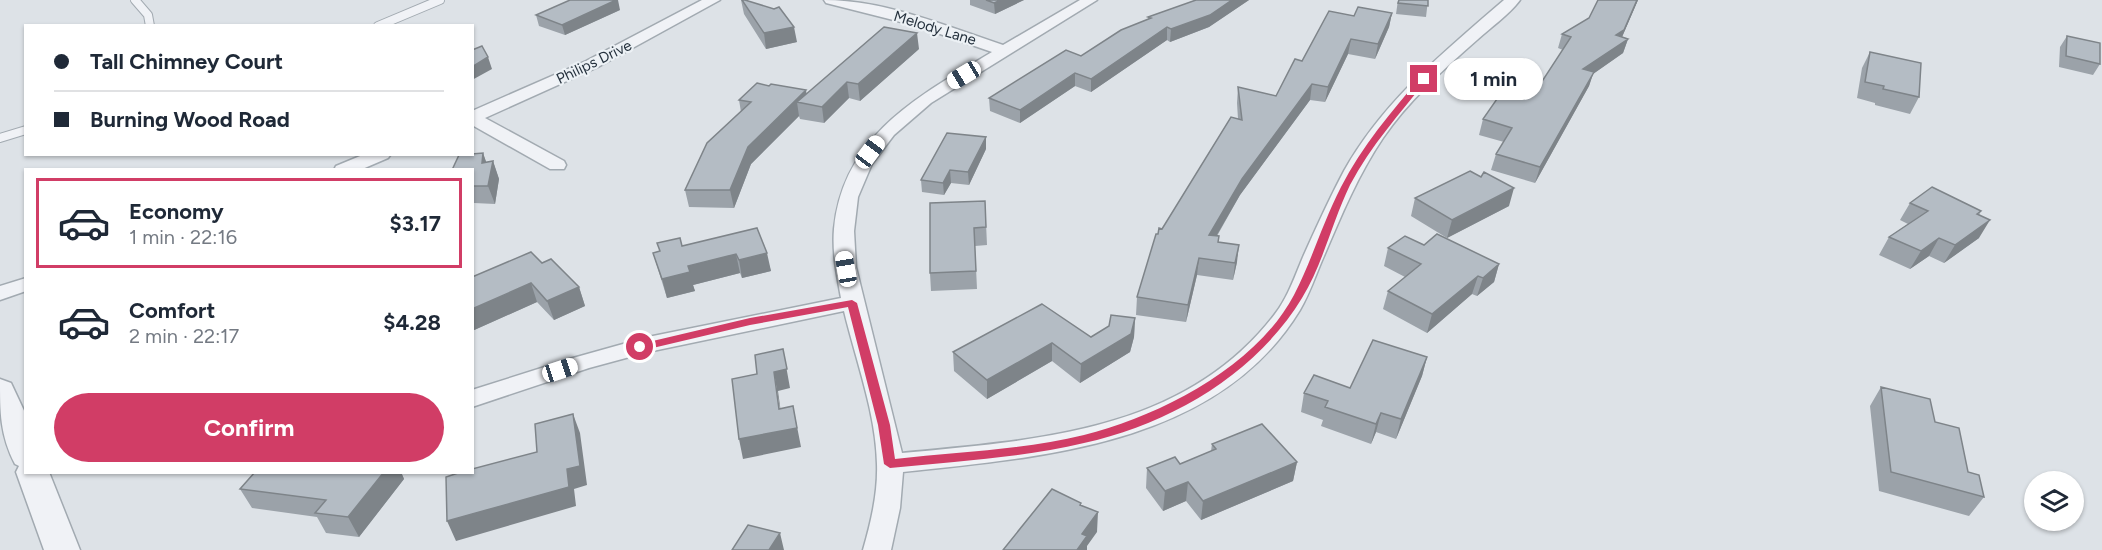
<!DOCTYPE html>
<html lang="en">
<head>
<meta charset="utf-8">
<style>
	body { margin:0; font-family:Figtree,sans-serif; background:#f6f6f7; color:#1f2937; height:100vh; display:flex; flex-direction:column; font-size:22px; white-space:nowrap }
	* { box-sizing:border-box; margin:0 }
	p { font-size:20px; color:#747a83 }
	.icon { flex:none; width:33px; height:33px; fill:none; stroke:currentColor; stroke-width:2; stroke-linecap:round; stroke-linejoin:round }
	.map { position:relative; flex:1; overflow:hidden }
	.drawer { position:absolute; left:24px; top:168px; width:450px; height:306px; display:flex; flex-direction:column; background:#fff; border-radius:0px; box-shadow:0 2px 4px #0004 }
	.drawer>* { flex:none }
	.top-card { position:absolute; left:24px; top:24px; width:450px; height:132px; border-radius:0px; box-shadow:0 2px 4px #0004; display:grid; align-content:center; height:132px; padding:0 30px; background:#fff }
	.buttons { position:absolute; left:2024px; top:471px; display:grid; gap:12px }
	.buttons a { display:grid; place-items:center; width:60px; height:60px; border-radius:50%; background:#fff; box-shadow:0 2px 4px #0004; font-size:30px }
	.end { position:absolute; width:27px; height:27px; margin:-14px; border:8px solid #d13d66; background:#fff; box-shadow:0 0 0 3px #fff }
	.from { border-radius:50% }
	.bubble { position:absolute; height:42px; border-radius:21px; background:#fff; box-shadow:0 2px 4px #0004; font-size:20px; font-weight:700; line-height:42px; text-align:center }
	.car { position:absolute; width:18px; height:36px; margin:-18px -9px; border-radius:8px; box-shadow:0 0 4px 2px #0007; background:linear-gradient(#fff 24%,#345 0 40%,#fff 0 76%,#345 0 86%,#fff 0) }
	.top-card b { display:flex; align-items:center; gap:21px; height:57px; font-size:22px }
	.top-card b+b { border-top:2px solid #e0e1e3 }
	.top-card i { width:15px; height:15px; background:#1f2937 }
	ul { padding:10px 0 0; list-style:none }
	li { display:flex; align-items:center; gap:18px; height:90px; margin:0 12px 9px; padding:0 18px; border:3px solid transparent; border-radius:0px }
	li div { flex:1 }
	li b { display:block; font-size:22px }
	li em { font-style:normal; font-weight:700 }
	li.selected { border-color:#d13d66 }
	li>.icon { width:54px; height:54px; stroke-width:1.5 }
	.action { display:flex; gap:12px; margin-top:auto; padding:12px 30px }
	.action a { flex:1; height:69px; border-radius:36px; background:#d13d66; color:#fff; font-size:24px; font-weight:700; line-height:69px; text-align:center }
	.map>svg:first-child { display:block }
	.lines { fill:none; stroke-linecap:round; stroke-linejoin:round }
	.service-casing { stroke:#a2aab1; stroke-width:10 }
	.minor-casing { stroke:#a2aab1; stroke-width:3 }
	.tertiary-casing { stroke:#a2aab1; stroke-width:3 }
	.service { stroke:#f0f2f6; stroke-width:8 }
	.minor { fill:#f0f2f6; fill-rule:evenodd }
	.tertiary { fill:#f0f2f6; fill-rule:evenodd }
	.wall { fill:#9ba2a9 }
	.shaded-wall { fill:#7e8489 }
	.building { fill:#b4bcc4; stroke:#7e8489; stroke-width:1.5 }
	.route { fill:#d13d66 }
	.labels { text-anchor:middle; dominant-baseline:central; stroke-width:4.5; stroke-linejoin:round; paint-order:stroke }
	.far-street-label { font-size:15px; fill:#26323e; stroke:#ecf1f5 }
</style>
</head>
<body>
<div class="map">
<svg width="2102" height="550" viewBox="0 0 2102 550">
	<rect width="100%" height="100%" fill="#dde2e7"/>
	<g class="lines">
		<defs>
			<path id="service" d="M135,0L148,15L150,26
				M378,26L440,0
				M0,138L26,130"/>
			<path id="minor" d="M702,0H720L598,67L485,118L564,161L566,165L564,169H550L472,125V111L586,61Z
				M824,0C885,0 946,26 1003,45L1080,0H1097L931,103L894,135L872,164L858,197L854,231L856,267L902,453C1038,440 1185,432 1275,314C1288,297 1295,276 1303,257C1316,228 1329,199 1344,171C1383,101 1445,51 1504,0H1520C1509,15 1491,27 1477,40C1443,70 1408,101 1383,138C1358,175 1341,216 1324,256C1316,274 1310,293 1300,310C1218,445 1043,457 903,472L900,508L891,550H863C871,522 878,493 877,464C876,413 856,361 844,311L648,352L589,368L472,407V390L573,358L648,337L841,298C837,276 832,252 834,229C843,135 919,96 992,52L917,26L826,3Z
				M365,154H391L388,158L360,170H334L336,166Z
				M26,278V291L0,300V286Z"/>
			<path id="tertiary" d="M0,379L11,383L26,415V472H49L80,550H44L16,472L19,466L15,464C0,435 0,412 0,379Z"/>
		</defs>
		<use href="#service" class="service-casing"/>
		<use href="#minor" class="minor-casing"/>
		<use href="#tertiary" class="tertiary-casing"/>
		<use href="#service" class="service"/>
		<use href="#minor" class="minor"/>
		<use href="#tertiary" class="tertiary"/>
	</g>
	<path class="wall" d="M741,0H745L797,42L766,49L744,14Z
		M970,0H1024L995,14L970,5Z
		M1196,0H1249L1209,27L1170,42L1167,40L1091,92L1075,86L1020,123L990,111L989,98L1081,56L1148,19V17Z
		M1398,0H1428L1426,17L1396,14Z
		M1598,0H1638L1622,37L1628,39L1623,53L1593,74L1589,86L1535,183L1491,170L1496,154L1504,142L1479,135L1483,119L1543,80L1563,50L1558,48L1562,34L1589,18Z
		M620,10L565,35L539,26L536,15Z
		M1392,13L1389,27L1375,59L1348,54L1325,102L1310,100L1240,195L1217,236H1219L1218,242L1237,262L1233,280L1197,275L1186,322L1136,315L1137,297L1158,234L1238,119L1237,103L1238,87L1276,96L1302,61L1354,16Z
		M2067,36L2100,64L2093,75L2059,67L2060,47Z
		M919,49L860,101L849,98L824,123L800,119L799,116L751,164L734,208L689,207L685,190L741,112L739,100L807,94Z
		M1870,52L1919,97L1910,114L1875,105V103L1857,98L1862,68Z
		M986,149L969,185L951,183L944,195L922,192L921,180Z
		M483,153L486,162L493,161L499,179L495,204L474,203L472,205V170Z
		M1415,198L1509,206L1447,238L1411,216Z
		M985,201L987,245L975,246L977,289L931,291L930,273Z
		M1910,203L1981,211L1979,215V238L1944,263L1929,256L1910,269L1879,255L1889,237L1908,224L1900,220Z
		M757,228L771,271L742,278L740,273L693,285L695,291L667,298L653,253Z
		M1424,245L1499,264L1494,282L1477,296L1472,294L1427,333L1383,309L1388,291L1405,277L1384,266L1388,248Z
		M542,263L579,287L585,306L554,320L537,302L472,331Z
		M1135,318L1134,337L1130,352L1080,383L1052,361L987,399L954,371L953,352L1091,337Z
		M1427,357L1422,376L1396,439L1376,432L1371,444L1321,426L1323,420L1301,412L1304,393L1350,388Z
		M1881,387L1935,422L1984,497L1969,516L1879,491L1870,406Z
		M1212,444L1297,462L1293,481L1201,520L1186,501L1163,511L1146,488L1147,468L1180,464L1211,451Z
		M255,472H401L404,479L359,537L326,533L317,517L252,508L240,489Z"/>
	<path class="shaded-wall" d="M616,0H618L620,10L565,35L562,25Z
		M1001,0H1024L995,14L994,3Z
		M1232,0H1249L1209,27L1170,42L1171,29Z
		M1637,0H1638L1619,44L1616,35Z
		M1392,13L1389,27L1375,59L1378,44Z
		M794,27L797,42L766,49L764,33Z
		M1167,27V40L1091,92V79Z
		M917,33L919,49L860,101L858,84Z
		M1351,39L1348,54L1325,102L1328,87Z
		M1628,39L1623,53L1593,74L1589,86L1535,183L1540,167L1583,69Z
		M488,57L492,69L472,80V67Z
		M1075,73V86L1020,123V110Z
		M847,82L849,98L824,123L822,107Z
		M1312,84L1310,100L1240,195L1207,252L1209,235L1242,179Z
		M806,90L808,104L797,102L799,116L751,164L734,208L730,190L748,147Z
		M986,137V149L969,185L968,172Z
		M483,153L489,170L482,163Z
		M493,161L499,179L495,204L488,186Z
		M950,170L951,183L944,195L943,183Z
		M1514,188L1509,206L1447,238L1452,220Z
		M1990,220L1979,238L1944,263L1955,245Z
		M1939,238L1929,256L1910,269L1921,251Z
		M1239,245L1237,262L1233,280L1235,263Z
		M767,253L771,271L742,278L739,260Z
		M736,254L740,273L693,285L695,291L667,298L662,279L688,266Z
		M1199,258L1197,275L1186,322L1188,305Z
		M1499,264L1494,282L1477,296L1483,278Z
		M1478,276L1472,294L1427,333L1432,314Z
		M531,283L537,302L472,331V309Z
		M579,287L585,306L554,320L547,301Z
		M1135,318L1134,337L1130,352L1080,383L1081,364Z
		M1052,343V361L987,399V380Z
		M783,349L790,388L778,391L783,428L774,372Z
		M1427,357L1422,376L1396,439L1401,419Z
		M793,406L801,447L743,459L739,439Z
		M1381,413L1376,432L1371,444L1376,424Z
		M573,414L580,433L587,485L574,489L576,506L456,541L447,521L567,469Z
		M1297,462L1293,481L1201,520L1203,501Z
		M384,472H401L404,479L359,537L348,517Z
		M1188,482L1186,501L1163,511L1165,491Z
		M1098,512L1097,532L1087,546V550H1077L1082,534Z
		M780,533L784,550H769Z"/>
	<path class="building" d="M570,0H616L562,25L536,15Z
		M742,0H745L774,9L779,7L794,27L764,33Z
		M986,0H1001L994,3Z
		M1196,0H1232L1210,15L1171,29L1167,27L1091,79L1075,73L1020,110L989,98L1066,50L1081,56L1121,30L1151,18L1148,17Z
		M1399,0H1428V6L1398,3Z
		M1598,0H1637L1624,30L1616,35L1628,39L1583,69L1594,72L1540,167L1496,154L1512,128L1483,119L1515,73L1543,80L1571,37L1562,34L1589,18Z
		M1358,7L1392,13L1378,44L1351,39L1328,87L1312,84L1242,179L1209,235L1219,236L1218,242L1239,245L1235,263L1199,258L1188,305L1137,297L1156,234H1158L1159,228L1162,229L1231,117L1242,120L1238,87L1276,96L1295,59L1302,61L1329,11L1354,16Z
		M884,27L917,33L858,84L847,82L822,107L797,102Z
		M2067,36L2100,43V64L2066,56Z
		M482,46L488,57L472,67V50Z
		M1870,52L1921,63L1919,97L1883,89L1884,86L1865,82Z
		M757,83L769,86L771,84L806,90L748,147L730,190H685L707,143L751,102L739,100Z
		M947,133L986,137L968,172L950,170L943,183L921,180Z
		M483,153L482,163L493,161L488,186H472V170H452L459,155Z
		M1470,171L1481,177L1484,172L1514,188L1452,220L1415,198Z
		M1932,187L1981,211L1977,214L1990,220L1955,245L1939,238L1921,251L1889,237L1928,211L1910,203Z
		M985,201L986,227L974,228L976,271L930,273V203Z
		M757,228L767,253L739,260L736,254L688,266L690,272L662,279L653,253L660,251L657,243L680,238L682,246Z
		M1437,234L1499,264L1483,278L1478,276L1432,314L1388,291L1421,264L1388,248L1405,236L1424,245Z
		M531,252L542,263L551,259L579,287L547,301L531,283L472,309V277Z
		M1042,304L1091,337L1109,326L1111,315L1135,318L1131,334L1081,364L1052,343L987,380L953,352Z
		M1373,340L1427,357L1401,419L1381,413L1376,424L1325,407L1328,401L1304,393L1314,375L1350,388Z
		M783,349L787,369L774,372L779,409L793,406L797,428L739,439L732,379L757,374L755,355Z
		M1881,387L1930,399L1935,422L1959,428L1968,472L1979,475L1984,497L1891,472Z
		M573,414L580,466L567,469L569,487L447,521L446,477L461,472H472V469L537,452L535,424Z
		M1262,424L1297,462L1203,501L1188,482L1165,491L1147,468L1175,457L1180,464L1216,449L1212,444Z
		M255,472H384L348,517L315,513L326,500L240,489Z
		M1052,489L1081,503L1080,505L1098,512L1082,534L1087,536L1077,550H1003Z
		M748,525L780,533L769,550H732Z"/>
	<path class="route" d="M1421,77L1427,79C1400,114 1371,145 1350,185C1332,222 1323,264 1302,298C1256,374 1170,424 1084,443C1021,458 955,461 890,468L884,464L878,425L848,307L750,325L640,351L635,347L640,344L750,318L852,300L857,303L890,425L895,459C958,452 1023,450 1084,435C1160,416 1256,367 1294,295C1312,260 1323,222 1341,187C1362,146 1391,112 1421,77Z"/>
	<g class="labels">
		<g class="far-street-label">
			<text transform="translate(935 28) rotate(17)">Melody Lane</text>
			<text transform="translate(594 62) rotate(-26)">Philips Drive</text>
		</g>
	</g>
</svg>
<div class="buttons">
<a><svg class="icon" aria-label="layers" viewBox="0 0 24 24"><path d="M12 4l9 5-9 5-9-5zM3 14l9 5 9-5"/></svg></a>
</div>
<i class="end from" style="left:640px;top:347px"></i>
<i class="end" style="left:1424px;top:79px"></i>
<div class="bubble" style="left:1444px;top:58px;width:99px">1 min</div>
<i class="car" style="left:964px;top:75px;rotate:239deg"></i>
<i class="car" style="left:870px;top:152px;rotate:37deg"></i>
<i class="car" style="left:846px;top:269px;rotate:350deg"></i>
<i class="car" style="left:560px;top:370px;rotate:72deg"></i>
<div class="top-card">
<b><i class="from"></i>Tall Chimney Court</b>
<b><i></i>Burning Wood Road</b>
</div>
<section class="drawer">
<ul>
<li class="selected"><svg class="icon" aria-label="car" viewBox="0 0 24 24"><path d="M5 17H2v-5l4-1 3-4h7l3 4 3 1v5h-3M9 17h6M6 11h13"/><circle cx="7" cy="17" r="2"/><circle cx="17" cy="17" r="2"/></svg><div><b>Economy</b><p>1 min · 22:16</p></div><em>$3.17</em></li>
<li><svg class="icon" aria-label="car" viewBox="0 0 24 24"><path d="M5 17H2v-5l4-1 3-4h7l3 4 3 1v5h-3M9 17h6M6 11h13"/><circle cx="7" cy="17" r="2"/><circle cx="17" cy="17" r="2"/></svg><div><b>Comfort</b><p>2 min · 22:17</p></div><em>$4.28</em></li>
</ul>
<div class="action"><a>Confirm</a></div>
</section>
</div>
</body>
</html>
